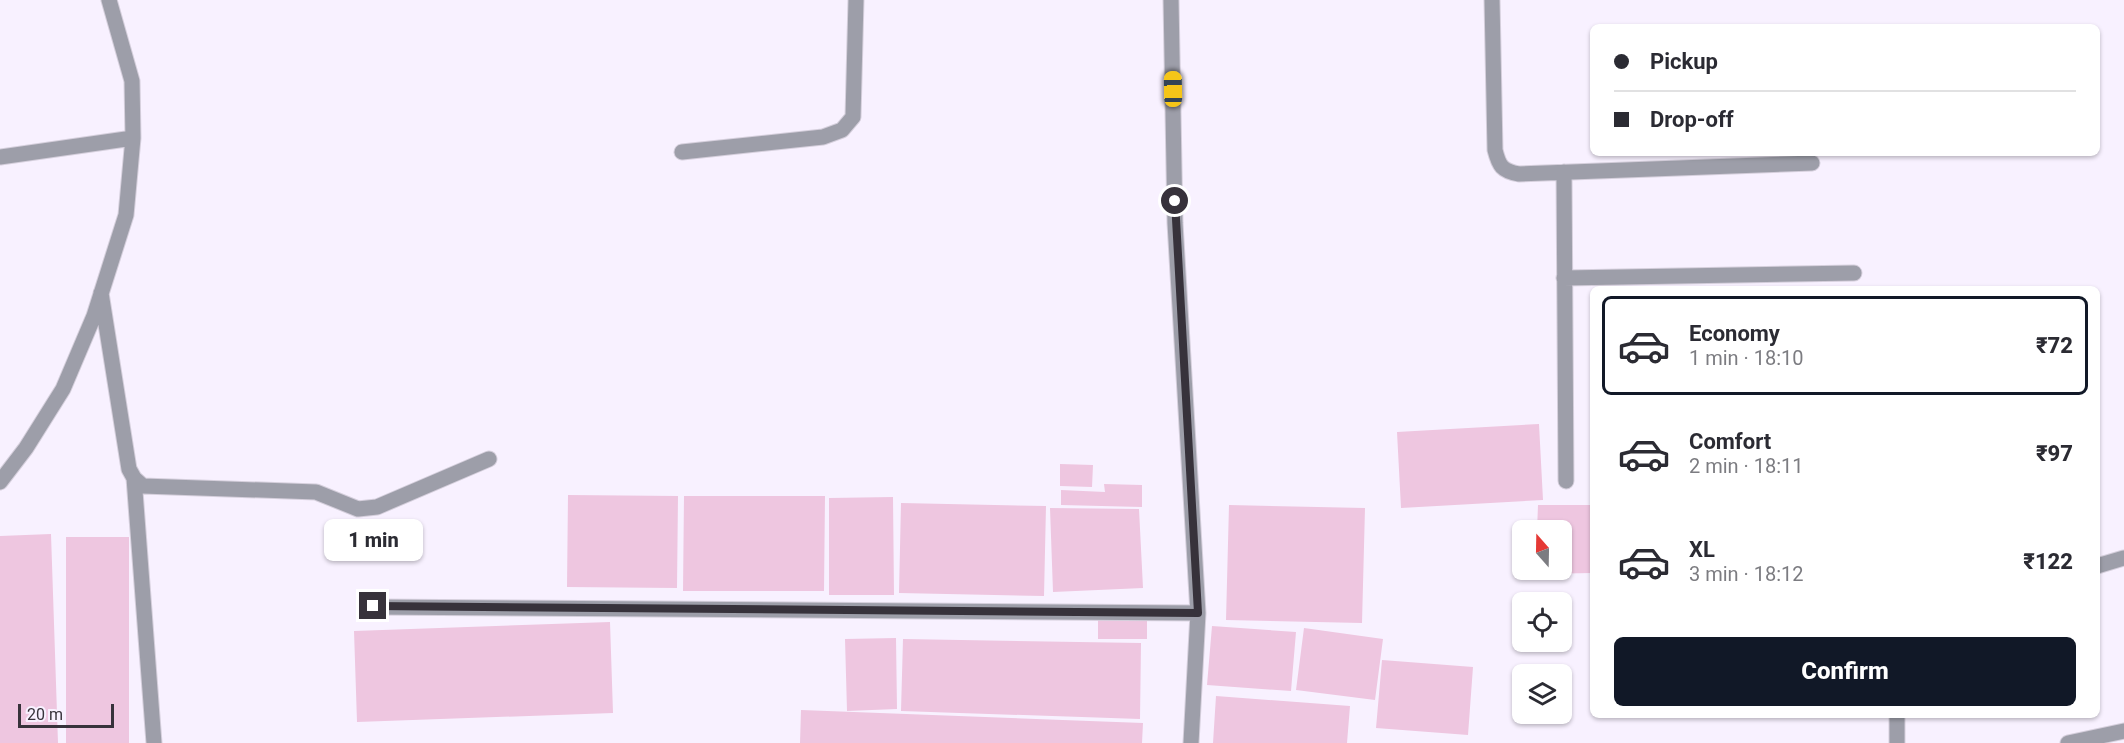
<!DOCTYPE html>
<html lang="en">
<head>
<meta charset="utf-8">
<style>
	body { margin:0; font-family:Roboto,sans-serif; background:#f2f2f3; color:#2b2b33; height:100vh; display:flex; flex-direction:column; font-size:22px; white-space:nowrap }
	* { box-sizing:border-box; margin:0 }
	p { font-size:20px; color:#7c7c81 }
	.icon { flex:none; width:33px; height:33px; fill:none; stroke:currentColor; stroke-width:2; stroke-linecap:round; stroke-linejoin:round }
	.map { position:relative; flex:1; overflow:hidden }
	.sheet { position:absolute; left:1590px; top:286px; width:510px; height:432px; display:flex; flex-direction:column; background:#fff; border-radius:9px; box-shadow:0 2px 4px #0004 }
	.sheet>* { flex:none }
	.guide { position:absolute; left:1590px; top:24px; width:510px; height:132px; border-radius:9px; box-shadow:0 2px 4px #0004; display:grid; align-content:center; height:132px; padding:0 24px; background:#fff }
	.needle { width:39px; rotate:340deg }
	.tools { position:absolute; left:1512px; top:520px; display:grid; gap:12px }
	.tools a { display:grid; place-items:center; width:60px; height:60px; border-radius:9px; background:#fff; box-shadow:0 2px 4px #0004; font-size:30px }
	.scale { position:absolute; left:18px; bottom:15px; width:96px; box-sizing:border-box; padding-left:6px; border:3px solid #37323b; border-top:0; font-size:16px; line-height:21px; white-space:nowrap; color:#37323b; -webkit-text-stroke:4px #f8f1ff; paint-order:stroke }
	.end { position:absolute; width:27px; height:27px; margin:-14px; border:8px solid #37323b; background:#fff; box-shadow:0 0 0 3px #fff }
	.from { border-radius:50% }
	.bubble { position:absolute; height:42px; border-radius:9px; background:#fff; box-shadow:0 2px 4px #0004; font-size:20px; font-weight:800; line-height:42px; text-align:center }
	.car { position:absolute; width:18px; height:36px; margin:-18px -9px; border-radius:8px; box-shadow:0 0 4px 2px #0007; background:linear-gradient(#f5c518 24%,#345 0 40%,#f5c518 0 76%,#345 0 86%,#f5c518 0) }
	.guide b { display:flex; align-items:center; gap:21px; height:57px; font-size:22px }
	.guide b+b { border-top:2px solid #e1e1e2 }
	.guide i { width:15px; height:15px; background:#2b2b33 }
	ul { padding:10px 0 0; list-style:none }
	li { display:flex; align-items:center; gap:18px; height:99px; margin:0 12px 9px; padding:0 12px; border:3px solid transparent; border-radius:9px }
	li div { flex:1 }
	li b { display:block; font-size:22px }
	li em { font-style:normal; font-weight:800 }
	li.current { border-color:#111827 }
	li>.icon { width:54px; height:54px; stroke-width:1.5 }
	.cta { display:flex; gap:12px; margin-top:auto; padding:12px 24px }
	.cta a { flex:1; height:69px; border-radius:9px; background:#111827; color:#fff; font-size:24px; font-weight:800; line-height:69px; text-align:center }
	.map>svg:first-child { display:block }
	.building { fill:#eec6e0 }
	.lines { fill:none; stroke-linecap:round; stroke-linejoin:round }
	.minor-casing { stroke:#d5cfdc; stroke-width:17 }
	.minor { stroke:#9d9ea9; stroke-width:15 }
	.route { stroke:#37323b; stroke-width:8 }
</style>
</head>
<body>
<div class="map">
<svg width="2124" height="743" viewBox="0 0 2124 743">
	<rect width="100%" height="100%" fill="#f8f1ff"/>
	<path class="building" d="M1539,424L1543,500L1401,508L1397,432Z
		M1060,464L1093,465L1092,487L1060,486Z
		M1104,484L1142,485V507L1061,505V490L1105,492Z
		M568,495L678,496L677,588L567,587Z
		M684,496H825L824,591H683Z
		M893,497L894,595H829V498Z
		M901,503L1046,506L1044,596L899,593Z
		M1229,505L1365,508L1362,623L1226,620Z
		M1538,505H1593V573L1537,574V570H1562V531H1537Z
		M1050,508L1139,509L1143,588L1053,592Z
		M51,534L58,743H0V536Z
		M66,537H129V743H66Z
		M1147,617V639H1098V618Z
		M610,622L613,713L357,722L354,631Z
		M1212,626L1296,632L1291,691L1207,685Z
		M1304,628L1383,639L1375,700L1296,690Z
		M896,638L897,709L847,711L845,639Z
		M903,639L1141,643L1140,719L901,711Z
		M1382,660L1473,667L1468,735L1376,728Z
		M1216,696L1350,706L1347,743H1213Z
		M801,710L1143,723L1142,743H800Z"/>
	<g class="lines">
		<defs>
			<path id="minor" d="M1171,0L1175,223L1198,613L1191,743
				M1492,0L1495,150C1499,166 1502,171 1519,174L1812,163
				M682,152L823,137L842,130L853,117L856,0
				M0,157L133,138
				M1564,172L1566,481
				M1564,278L1854,273
				M101,293L129,469L134,478L143,486L316,492L358,509L377,507L489,459
				M134,478L154,743
				M0,482L26,448L63,389L94,316L126,215L133,138L132,81L109,0
				M2097,566L2124,558
				M373,607L1198,613
				M1897,743V716
				M2068,743L2124,731"/>
		</defs>
		<use href="#minor" class="minor-casing"/>
		<use href="#minor" class="minor"/>
	</g>
	<g class="lines">
		<path class="route" d="M373,606L1198,613L1175,201"/>
	</g>
</svg>
<div class="tools">
<a><svg class="needle" viewBox="-14 -14 28 28"><path d="M0-13l5 13h-10z" fill="#e53935"/><path d="M0 13l5-13h-10z" fill="#7c7c81"/></svg></a>
<a><svg class="icon" aria-label="locate" viewBox="0 0 24 24"><circle cx="12" cy="12" r="6"/><path d="M12 2v4M12 18v4M2 12h4M18 12h4"/></svg></a>
<a><svg class="icon" aria-label="layers" viewBox="0 0 24 24"><path d="M12 4l9 5-9 5-9-5zM3 14l9 5 9-5"/></svg></a>
</div>
<div class="scale">20 m</div>
<i class="end from" style="left:1175px;top:201px"></i>
<i class="end" style="left:373px;top:606px"></i>
<div class="bubble" style="left:324px;top:519px;width:99px">1 min</div>
<i class="car" style="left:1173px;top:89px;rotate:359deg"></i>
<div class="guide">
<b><i class="from"></i>Pickup</b>
<b><i></i>Drop-off</b>
</div>
<section class="sheet">
<ul>
<li class="current"><svg class="icon" aria-label="car" viewBox="0 0 24 24"><path d="M5 17H2v-5l4-1 3-4h7l3 4 3 1v5h-3M9 17h6M6 11h13"/><circle cx="7" cy="17" r="2"/><circle cx="17" cy="17" r="2"/></svg><div><b>Economy</b><p>1 min · 18:10</p></div><em>₹72</em></li>
<li><svg class="icon" aria-label="car" viewBox="0 0 24 24"><path d="M5 17H2v-5l4-1 3-4h7l3 4 3 1v5h-3M9 17h6M6 11h13"/><circle cx="7" cy="17" r="2"/><circle cx="17" cy="17" r="2"/></svg><div><b>Comfort</b><p>2 min · 18:11</p></div><em>₹97</em></li>
<li><svg class="icon" aria-label="car" viewBox="0 0 24 24"><path d="M5 17H2v-5l4-1 3-4h7l3 4 3 1v5h-3M9 17h6M6 11h13"/><circle cx="7" cy="17" r="2"/><circle cx="17" cy="17" r="2"/></svg><div><b>XL</b><p>3 min · 18:12</p></div><em>₹122</em></li>
</ul>
<div class="cta"><a>Confirm</a></div>
</section>
</div>
</body>
</html>
